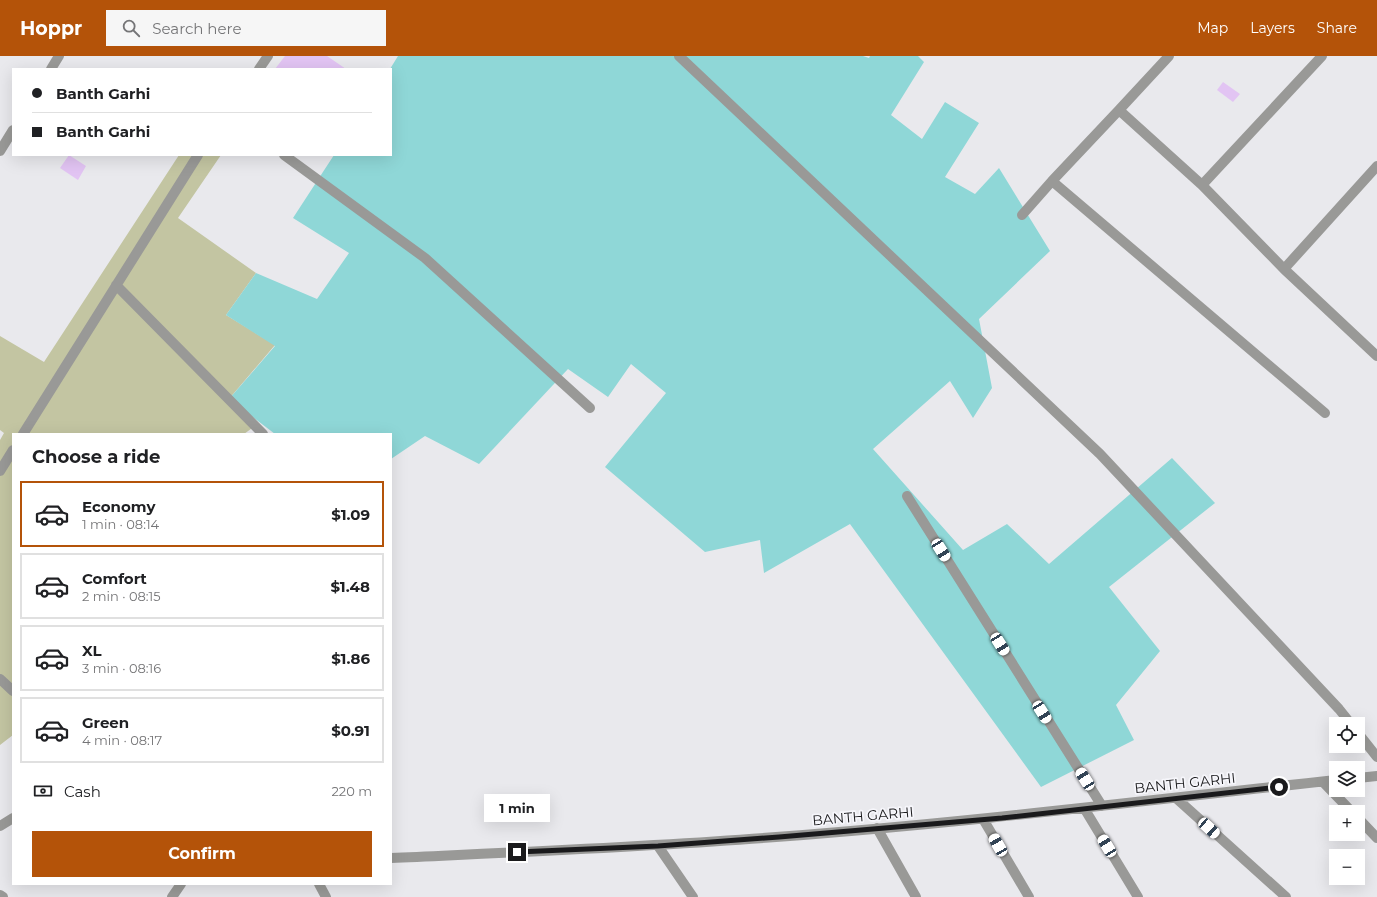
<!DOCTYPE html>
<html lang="en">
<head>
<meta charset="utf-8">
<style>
	body { margin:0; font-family:Montserrat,sans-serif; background:#f6f6f6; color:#202124; height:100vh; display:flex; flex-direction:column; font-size:15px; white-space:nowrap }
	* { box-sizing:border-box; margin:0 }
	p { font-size:13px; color:#757577 }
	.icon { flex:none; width:22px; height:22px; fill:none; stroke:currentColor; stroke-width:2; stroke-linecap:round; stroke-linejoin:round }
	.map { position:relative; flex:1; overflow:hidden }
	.details { position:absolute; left:12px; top:377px; width:380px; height:452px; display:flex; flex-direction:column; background:#fff; border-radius:0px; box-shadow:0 4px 16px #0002 }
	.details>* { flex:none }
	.banner { position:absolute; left:12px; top:12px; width:380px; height:88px; border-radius:0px; box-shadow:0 4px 16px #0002; display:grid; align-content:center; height:88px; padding:0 20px; background:#fff }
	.buttons { position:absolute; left:1329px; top:661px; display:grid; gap:8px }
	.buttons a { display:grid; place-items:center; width:36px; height:36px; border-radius:0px; background:#fff; box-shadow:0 4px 16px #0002; font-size:20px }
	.end { position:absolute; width:18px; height:18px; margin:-9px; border:5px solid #1a1a1c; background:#fff; box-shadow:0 0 0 2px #fff }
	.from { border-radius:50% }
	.bubble { position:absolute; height:28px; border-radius:0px; background:#fff; box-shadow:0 4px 16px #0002; font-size:13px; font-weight:700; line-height:28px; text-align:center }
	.car { position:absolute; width:12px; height:24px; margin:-12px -6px; border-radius:5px; box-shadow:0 0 3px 1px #0007; background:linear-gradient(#fff 24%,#345 0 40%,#fff 0 76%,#345 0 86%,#fff 0) }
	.banner b { display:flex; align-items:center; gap:14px; height:38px; font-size:15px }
	.banner b+b { border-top:1px solid #e0e0e0 }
	.banner i { width:10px; height:10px; background:#202124 }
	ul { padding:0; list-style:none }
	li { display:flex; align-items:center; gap:12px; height:66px; margin:0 8px 6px; padding:0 12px; border:2px solid #e0e0e0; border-radius:0px }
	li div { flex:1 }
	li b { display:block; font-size:15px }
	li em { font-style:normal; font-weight:700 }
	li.on { border-color:#b45309 }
	li>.icon { width:36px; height:36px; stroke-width:1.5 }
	h2 { padding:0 20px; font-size:18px; line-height:48px }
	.pay { display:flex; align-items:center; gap:10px; height:44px; padding:0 20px; font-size:15px }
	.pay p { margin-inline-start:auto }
	.button { display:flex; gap:8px; margin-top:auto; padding:8px 20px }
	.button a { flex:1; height:46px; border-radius:0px; background:#b45309; color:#fff; font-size:16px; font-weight:700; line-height:46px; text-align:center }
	header { display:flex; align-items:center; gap:24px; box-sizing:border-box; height:56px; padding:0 20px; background:#b45309; color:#fff }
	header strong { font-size:19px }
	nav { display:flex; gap:22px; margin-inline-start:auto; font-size:14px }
	.search { width:280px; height:36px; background:#f6f6f6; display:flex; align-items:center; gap:10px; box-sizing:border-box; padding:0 14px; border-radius:0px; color:#757577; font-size:15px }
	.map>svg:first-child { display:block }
	.green { fill:#c3c5a2 }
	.water { fill:#8fd7d7 }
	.building { fill:#e2c4f3 }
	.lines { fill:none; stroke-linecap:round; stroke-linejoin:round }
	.street { stroke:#999997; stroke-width:10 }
	.route { stroke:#1a1a1c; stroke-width:5 }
	.labels { text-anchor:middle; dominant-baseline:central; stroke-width:3.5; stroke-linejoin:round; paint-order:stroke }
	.street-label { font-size:14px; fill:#1a1a1c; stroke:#f6f6fb }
</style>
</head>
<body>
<header>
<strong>Hoppr</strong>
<div class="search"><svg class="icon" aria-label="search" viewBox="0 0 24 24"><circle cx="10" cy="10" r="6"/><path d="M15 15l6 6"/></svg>Search here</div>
<nav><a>Map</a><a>Layers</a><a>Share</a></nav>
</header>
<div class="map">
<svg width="1377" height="841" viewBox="0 0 1377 841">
	<rect width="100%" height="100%" fill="#e9e9ed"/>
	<path class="green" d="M179,99H221L178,162L256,217L226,259L275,289L229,343L255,370L244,378H13V679L0,689V384L4,377L0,374V280L44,306Z"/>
	<path class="water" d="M398,0H863L869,2L870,0H918L924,6L891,59L922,83L945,46L979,67L945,121L975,138L999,112L1050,195L979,263L992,332L973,362L950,325L873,393L963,494L1007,468L1049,508L1172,402L1215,447L1109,531L1160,595L1116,649L1134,684L1041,731L850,468L764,517L760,484L705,496L605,411L666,337L631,308L608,341L568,313L479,408L425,380L391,403V378H275L229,343L275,290L226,259L256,217L317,243L349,197L293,162L334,99H391V13H390Z"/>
	<path class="building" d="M285,0H327L346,13H275Z
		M1223,26L1240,38L1233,46L1217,34Z
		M69,99L86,110L78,124L60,112Z"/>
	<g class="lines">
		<path class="street" d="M679,0L1100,398L1339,653L1351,668
			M1169,0L1119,54L1202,129L1284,213L1377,300
			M51,13L59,0
			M259,13L268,0
			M1119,54L1052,125L1325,357
			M0,95L13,74
			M284,99L425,202L590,352
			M1202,129L1322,0
			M1022,159L1052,125
			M1284,213L1377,110
			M116,229L263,378
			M23,378L198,99
			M0,415L13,394
			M907,440L1102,750
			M0,623L13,635
			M1358,677L1377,701
			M1358,722L1377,720
			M1323,726L1352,756
			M1176,742L1286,841
			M1084,752L1138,841
			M1358,762L1377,782
			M983,763L1029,841
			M0,770L13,762
			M877,772L916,841
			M658,790L693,841
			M391,802C520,796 648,791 776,781C964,767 1150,744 1336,724
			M319,828L326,841
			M0,839L3,841
			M172,841L181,828"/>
	</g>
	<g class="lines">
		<path class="route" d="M517,796L658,790L779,781L1002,762L1279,731"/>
	</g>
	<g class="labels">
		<g class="street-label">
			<text transform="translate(1185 727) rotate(-6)">BANTH GARHI</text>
			<text transform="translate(863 760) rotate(-5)">BANTH GARHI</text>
		</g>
	</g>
</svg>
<div class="buttons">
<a><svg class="icon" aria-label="locate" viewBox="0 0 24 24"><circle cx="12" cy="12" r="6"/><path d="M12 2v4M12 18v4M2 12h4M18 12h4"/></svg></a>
<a><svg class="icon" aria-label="layers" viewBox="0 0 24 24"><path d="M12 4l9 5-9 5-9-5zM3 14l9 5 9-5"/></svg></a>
<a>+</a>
<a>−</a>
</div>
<i class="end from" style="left:1279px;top:731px"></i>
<i class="end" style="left:517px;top:796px"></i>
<div class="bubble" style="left:484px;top:738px;width:66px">1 min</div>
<i class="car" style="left:941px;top:494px;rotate:148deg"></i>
<i class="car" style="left:1000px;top:588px;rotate:148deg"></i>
<i class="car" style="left:1042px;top:656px;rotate:148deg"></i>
<i class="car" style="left:1085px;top:723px;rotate:328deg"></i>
<i class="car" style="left:1209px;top:772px;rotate:132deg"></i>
<i class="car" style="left:998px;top:789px;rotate:330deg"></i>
<i class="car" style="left:1107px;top:790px;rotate:329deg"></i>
<div class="banner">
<b><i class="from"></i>Banth Garhi</b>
<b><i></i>Banth Garhi</b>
</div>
<section class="details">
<h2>Choose a ride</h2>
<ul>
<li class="on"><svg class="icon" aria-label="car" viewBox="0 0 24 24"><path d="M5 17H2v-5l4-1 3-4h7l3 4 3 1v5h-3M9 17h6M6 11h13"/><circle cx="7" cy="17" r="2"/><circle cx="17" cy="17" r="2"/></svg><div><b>Economy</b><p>1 min · 08:14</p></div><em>$1.09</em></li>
<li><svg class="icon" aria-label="car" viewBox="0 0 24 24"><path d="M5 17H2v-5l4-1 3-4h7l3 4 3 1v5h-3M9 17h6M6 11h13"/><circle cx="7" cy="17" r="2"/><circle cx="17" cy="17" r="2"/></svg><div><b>Comfort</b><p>2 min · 08:15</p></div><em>$1.48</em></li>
<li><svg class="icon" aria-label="car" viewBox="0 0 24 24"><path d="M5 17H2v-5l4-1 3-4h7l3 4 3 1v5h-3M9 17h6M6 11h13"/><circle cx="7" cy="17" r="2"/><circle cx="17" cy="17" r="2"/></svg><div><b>XL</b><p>3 min · 08:16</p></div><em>$1.86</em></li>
<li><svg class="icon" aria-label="car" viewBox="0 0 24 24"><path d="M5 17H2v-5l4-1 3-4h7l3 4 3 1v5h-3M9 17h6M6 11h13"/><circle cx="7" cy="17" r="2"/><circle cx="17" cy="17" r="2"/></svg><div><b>Green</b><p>4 min · 08:17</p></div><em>$0.91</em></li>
</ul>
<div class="pay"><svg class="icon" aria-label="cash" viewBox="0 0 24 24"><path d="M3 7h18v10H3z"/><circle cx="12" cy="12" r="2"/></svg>Cash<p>220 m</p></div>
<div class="button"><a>Confirm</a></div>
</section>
</div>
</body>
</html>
